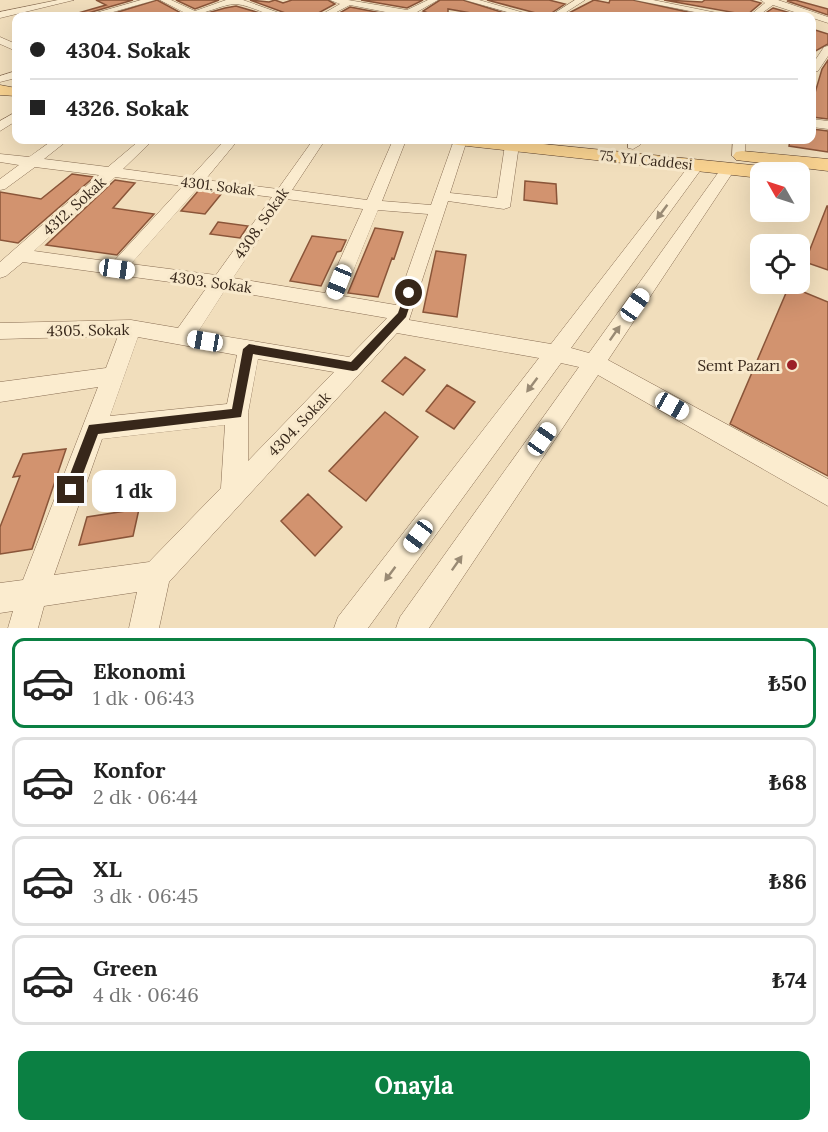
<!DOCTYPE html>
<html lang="tr">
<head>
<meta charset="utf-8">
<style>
	body { margin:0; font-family:Lora,serif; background:#f2f2f2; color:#222; height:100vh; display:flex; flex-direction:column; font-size:22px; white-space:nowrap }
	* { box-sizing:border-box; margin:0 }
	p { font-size:20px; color:#767676 }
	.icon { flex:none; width:33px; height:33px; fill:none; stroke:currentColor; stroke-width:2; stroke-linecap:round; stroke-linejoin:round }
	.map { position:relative; height:628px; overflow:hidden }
	.drawer { display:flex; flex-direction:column; background:#fff; flex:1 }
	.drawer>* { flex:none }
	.top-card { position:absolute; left:12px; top:12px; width:804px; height:132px; border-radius:12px; box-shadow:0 6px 24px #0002; display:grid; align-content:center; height:132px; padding:0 18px; background:#fff }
	.needle { width:39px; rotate:309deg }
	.fabs { position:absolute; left:750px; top:162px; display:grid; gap:12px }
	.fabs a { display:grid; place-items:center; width:60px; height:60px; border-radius:12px; background:#fff; box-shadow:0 6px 24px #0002; font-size:30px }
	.end { position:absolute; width:27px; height:27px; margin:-14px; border:8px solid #37271a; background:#fff; box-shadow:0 0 0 3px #fff }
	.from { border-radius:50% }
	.bubble { position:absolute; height:42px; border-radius:12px; background:#fff; box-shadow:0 6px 24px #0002; font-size:20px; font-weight:700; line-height:42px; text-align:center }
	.car { position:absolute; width:18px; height:36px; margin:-18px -9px; border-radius:8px; box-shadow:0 0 4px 2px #0007; background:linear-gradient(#fff 24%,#345 0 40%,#fff 0 76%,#345 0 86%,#fff 0) }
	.top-card b { display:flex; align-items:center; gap:21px; height:57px; font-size:22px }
	.top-card b+b { border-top:2px solid #e0e0e0 }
	.top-card i { width:15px; height:15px; background:#222 }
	ul { padding:10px 0 0; list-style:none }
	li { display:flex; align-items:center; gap:18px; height:90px; margin:0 12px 9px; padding:0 6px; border:3px solid #e0e0e0; border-radius:12px }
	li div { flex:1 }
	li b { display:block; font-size:22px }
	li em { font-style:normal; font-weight:700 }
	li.on { border-color:#0b8043 }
	li>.icon { width:54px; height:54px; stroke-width:1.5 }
	.button { display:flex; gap:12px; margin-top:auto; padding:12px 18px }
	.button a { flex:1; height:69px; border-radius:12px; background:#0b8043; color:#fff; font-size:24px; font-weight:700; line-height:69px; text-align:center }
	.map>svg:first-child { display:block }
	.building { fill:#d2936f; stroke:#8a5539; stroke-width:1.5 }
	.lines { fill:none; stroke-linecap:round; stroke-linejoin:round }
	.minor-casing { stroke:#896e54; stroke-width:1 }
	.major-casing { stroke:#563c29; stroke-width:1 }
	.minor { fill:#fbeccf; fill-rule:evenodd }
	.major { fill:#f8d290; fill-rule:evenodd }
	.oneway { fill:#998a74 }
	.route { fill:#37271a }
	.poi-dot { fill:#9c2027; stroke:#f8e9cc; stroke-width:2 }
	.labels { text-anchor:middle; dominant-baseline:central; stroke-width:6; stroke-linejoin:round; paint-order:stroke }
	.far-street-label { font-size:14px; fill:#37271a; stroke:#f8e9cc }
	.street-label { font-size:15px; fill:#37271a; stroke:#f8e9cc }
	.poi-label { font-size:15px; fill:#37271a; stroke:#f8e9cc; text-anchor:end }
</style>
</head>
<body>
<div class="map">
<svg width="828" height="628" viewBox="0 0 828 628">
	<rect width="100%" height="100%" fill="#f1debc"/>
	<path class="building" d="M96,0H133L78,16V13L106,5Z
		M157,0L183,14L182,16H105Z
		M176,0H219L195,9Z
		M250,0L269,2L275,0L283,3L292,0H328L335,4L313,16H304L288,14Z
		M361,0H423L407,8Z
		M440,0H463L514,16H488L448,9V16H429L428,13L423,11Z
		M487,0H549L565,4L547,16Z
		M594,0L609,3L610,0H633L706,16L668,13L667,16H563Z
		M664,0L702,2L705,0H750L761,3L747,15Z
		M795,0L828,9V15L787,1Z
		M236,6L270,16H197L225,8Z
		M350,7L397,16H334Z
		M773,8L801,16H761Z
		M812,29L828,34V44L812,53Z
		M828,60V119L812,117V103L822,69Z
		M812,129L828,131V152L789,146L790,140H812Z
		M72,174L94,177L18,243L0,240V192L41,199Z
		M115,180L135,183L113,208L154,214L117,255L46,245Z
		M525,181L556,184L557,204L524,200Z
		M199,190L222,193L205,214L181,211Z
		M827,206H828V270L805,262Z
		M218,222L248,226L240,238L210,234Z
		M375,228L403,232L394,259L392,258L378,297L348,293Z
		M312,236L346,240L341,251L337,252L321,286L290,281Z
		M436,251L466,255L457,317L423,312Z
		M789,286L828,302V476L730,424Z
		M405,357L425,370L403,395L382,381Z
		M447,385L475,402L454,429L426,411Z
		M385,412L418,437L366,501L329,471Z
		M66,449L32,549L0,554V527L20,476L13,477L23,454Z
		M308,494L342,527L315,556L281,521Z
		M139,509L133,536L79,545L87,517Z"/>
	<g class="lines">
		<defs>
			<path id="minor" d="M58,0H74L0,18V12Z
				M141,0H155L99,16H85Z
				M160,0H171L195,11L226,0H243L288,16C269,18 254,6 236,4C222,4 202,16 184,16L187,14Z
				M330,0H348L407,10L428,0H438L417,12L426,14L427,16H406L350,5L329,16H319L340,4Z
				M465,0H479L535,16H521Z
				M575,0H585L560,16H550Z
				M635,0H653L732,16H715Z
				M761,0H778L828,17V23L773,5L758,16H749L765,3Z
				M0,37L16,44V51L0,44Z
				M828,46V56L818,71L812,72V65L824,47Z
				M16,71V78L0,82V76Z
				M16,112V121L0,131V121Z
				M812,119L828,121V129L812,127Z
				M53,140H68L44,159L108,167L140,140H153L123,169L190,178L225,140H238L205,180L278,189L313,140H325L292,190L367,200L393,140H406L382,201L431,205L454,140H467L450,193L497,198L505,145L512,141L517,142L519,145L510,207L504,209L448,201L409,320L551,344L692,162H702L704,165L702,168L571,348L589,353L723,166H733L735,169L608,360L828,479V506L598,375L429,628H396L400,617L579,367L561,363L368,628H334L338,617L539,358L397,333L169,582L159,628H129L137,592L44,606L38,628H8L13,611L0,613V583L23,580L98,387L0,402V382L106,368L118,336L0,339V323L131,320L178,328L207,287L23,262L6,276L0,278V262L99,175L35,167L5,189L0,190V179L19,165L0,162V154L29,157ZM115,177L183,186L113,262L34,251ZM198,188L272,197L216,275L131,264ZM286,199L363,209L325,293L233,278ZM378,210L428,214L396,305L343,296ZM225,290L387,318L349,357L198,332ZM138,337L237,355L227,404L110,416ZM258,359L334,372L248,461V413ZM225,425L221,488L149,562L54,575L102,439Z
				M628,140H640V145L633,149L628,148Z
				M733,140H746L744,159L739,160L732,156Z"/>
			<path id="major" d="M0,85L16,88V96L0,95Z
				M450,140H504L762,166L769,168L771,172H760V178L458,145L452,144Z
				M742,151L828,159V171L736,160L733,156L736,152Z"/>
		</defs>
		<use href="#minor" class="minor-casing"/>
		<use href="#major" class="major-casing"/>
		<use href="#minor" class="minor"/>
		<use href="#major" class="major"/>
	</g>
	<defs><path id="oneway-solid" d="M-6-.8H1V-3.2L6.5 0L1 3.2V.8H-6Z" transform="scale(1.5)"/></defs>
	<g class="oneway">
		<use href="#oneway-solid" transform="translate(662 212) rotate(127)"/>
		<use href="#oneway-solid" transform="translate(615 333) rotate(-55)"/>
		<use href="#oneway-solid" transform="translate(532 385) rotate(127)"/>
		<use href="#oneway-solid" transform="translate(457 563) rotate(-55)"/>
		<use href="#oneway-solid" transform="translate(390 574) rotate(127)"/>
	</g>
	<path class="route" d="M409,290L414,293L406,317L357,370L353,371L253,354L241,417L98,434L75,495L71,497L66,495L64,490L89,425L232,409L243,349L249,344L351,362L398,313L405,293Z"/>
	<circle class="poi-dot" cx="792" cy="365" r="6"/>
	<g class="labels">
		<g class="far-street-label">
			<text transform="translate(646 160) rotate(6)">75. Yıl Caddesi</text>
			<text transform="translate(218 186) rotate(7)">4301. Sokak</text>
		</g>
		<g class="street-label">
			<text transform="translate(74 206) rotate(-42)">4312. Sokak</text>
			<text transform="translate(261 223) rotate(-55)">4308. Sokak</text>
			<text transform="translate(211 282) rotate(8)">4303. Sokak</text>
			<text transform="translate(88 330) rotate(-1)">4305. Sokak</text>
			<text transform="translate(299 424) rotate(-46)">4304. Sokak</text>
		</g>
		<g class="poi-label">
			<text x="780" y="365">Semt Pazarı</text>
		</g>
	</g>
</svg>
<div class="fabs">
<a><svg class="needle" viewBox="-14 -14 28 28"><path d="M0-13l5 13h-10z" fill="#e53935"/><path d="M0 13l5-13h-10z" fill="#767676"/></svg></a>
<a><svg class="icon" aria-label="locate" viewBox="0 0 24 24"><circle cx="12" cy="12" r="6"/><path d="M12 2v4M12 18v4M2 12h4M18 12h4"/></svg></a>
</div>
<i class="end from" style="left:409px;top:293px"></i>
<i class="end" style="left:71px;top:490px"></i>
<div class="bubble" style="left:92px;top:470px;width:84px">1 dk</div>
<i class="car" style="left:117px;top:269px;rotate:98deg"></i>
<i class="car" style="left:339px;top:282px;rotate:202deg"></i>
<i class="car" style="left:635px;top:305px;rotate:35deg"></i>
<i class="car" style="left:205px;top:341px;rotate:280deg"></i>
<i class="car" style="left:672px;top:406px;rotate:119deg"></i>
<i class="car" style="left:542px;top:439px;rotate:35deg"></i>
<i class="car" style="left:418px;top:536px;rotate:217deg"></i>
<div class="top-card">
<b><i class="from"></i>4304. Sokak</b>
<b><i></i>4326. Sokak</b>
</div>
</div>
<section class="drawer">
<ul>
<li class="on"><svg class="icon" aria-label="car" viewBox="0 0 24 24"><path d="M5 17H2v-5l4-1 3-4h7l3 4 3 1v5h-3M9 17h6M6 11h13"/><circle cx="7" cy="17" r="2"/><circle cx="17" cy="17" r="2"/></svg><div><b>Ekonomi</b><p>1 dk · 06:43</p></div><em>₺50</em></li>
<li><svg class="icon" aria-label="car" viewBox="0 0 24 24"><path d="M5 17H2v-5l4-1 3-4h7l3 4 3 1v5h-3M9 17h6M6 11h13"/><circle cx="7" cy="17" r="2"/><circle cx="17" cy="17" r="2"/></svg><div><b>Konfor</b><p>2 dk · 06:44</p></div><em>₺68</em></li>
<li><svg class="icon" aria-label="car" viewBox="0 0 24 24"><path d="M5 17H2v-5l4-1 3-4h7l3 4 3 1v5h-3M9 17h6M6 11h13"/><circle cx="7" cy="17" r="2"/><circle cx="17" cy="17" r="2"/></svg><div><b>XL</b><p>3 dk · 06:45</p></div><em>₺86</em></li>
<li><svg class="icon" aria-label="car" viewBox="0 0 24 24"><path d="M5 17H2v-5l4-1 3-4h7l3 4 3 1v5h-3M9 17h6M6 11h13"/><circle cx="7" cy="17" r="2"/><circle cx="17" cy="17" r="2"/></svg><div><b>Green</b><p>4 dk · 06:46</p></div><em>₺74</em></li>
</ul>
<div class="button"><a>Onayla</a></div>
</section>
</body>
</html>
